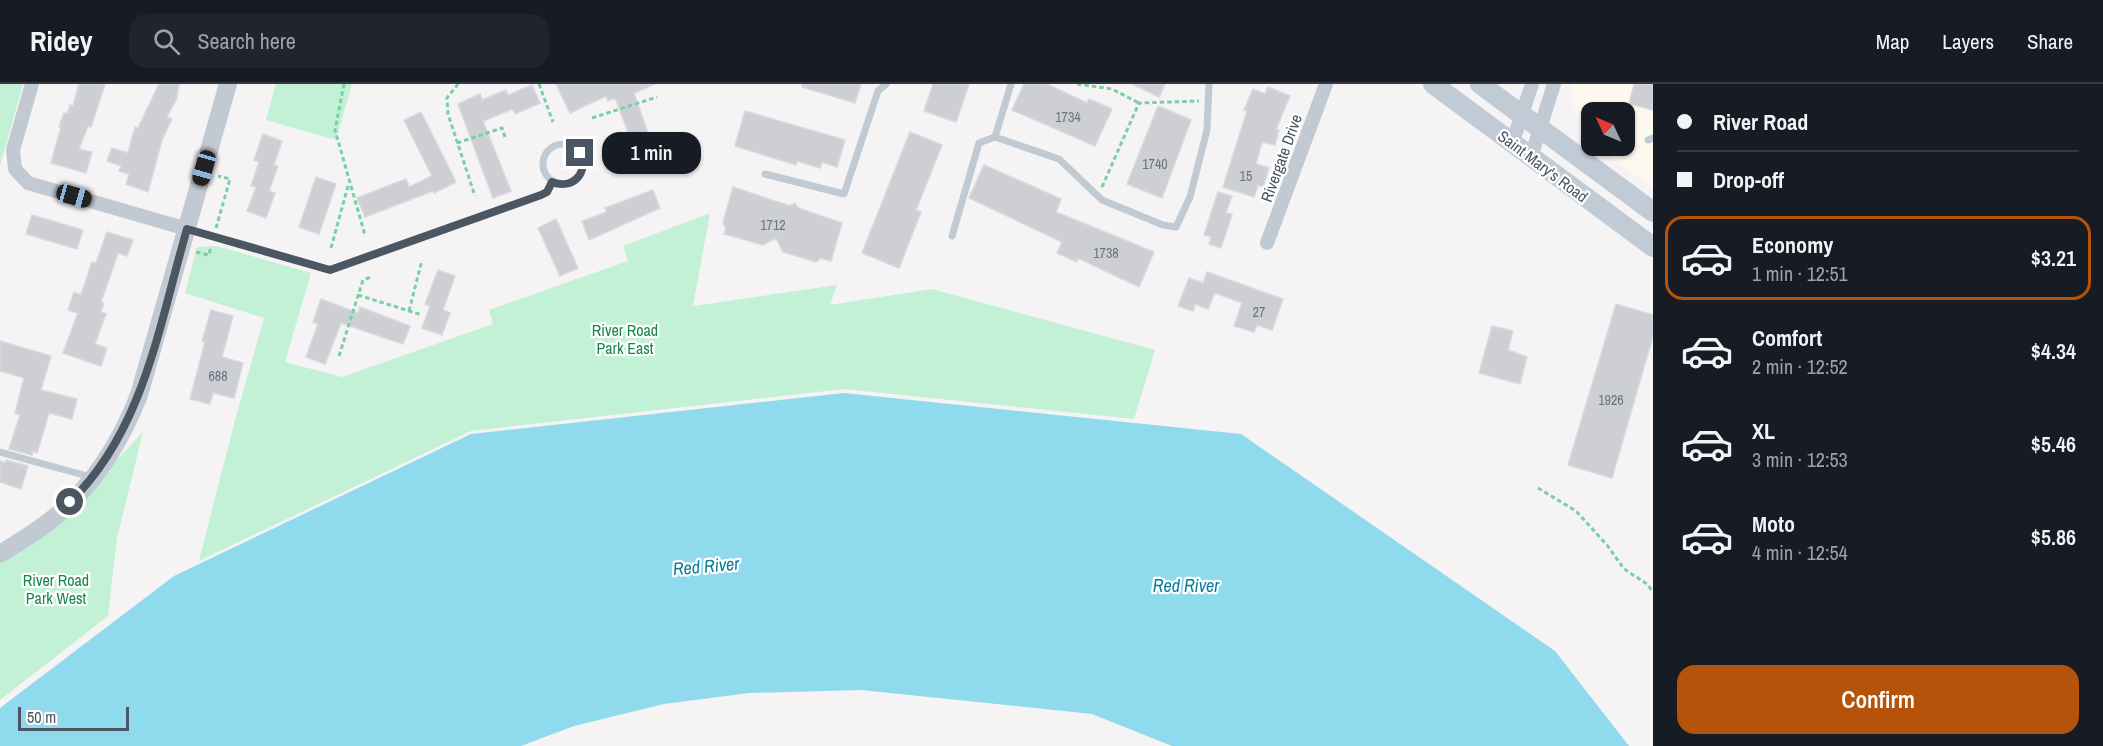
<!DOCTYPE html>
<html lang="en">
<head>
<meta charset="utf-8">
<style>
	body { margin:0; font-family:"Archivo Narrow",sans-serif; background:#20242c; color:#f1f3f6; height:100vh; display:flex; flex-direction:column; font-size:22px; white-space:nowrap }
	* { box-sizing:border-box; margin:0 }
	p { font-size:20px; color:#9ea1a6 }
	.icon { flex:none; width:33px; height:33px; fill:none; stroke:currentColor; stroke-width:2; stroke-linecap:round; stroke-linejoin:round }
	.map { position:relative; flex:1; overflow:hidden }
	.side { display:flex; flex-direction:column; background:#171b24; width:450px }
	.side>* { flex:none }
	.guide { display:grid; align-content:center; height:132px; padding:0 24px; background:#171b24 }
	.needle { width:39px; rotate:314deg }
	.fabs { position:absolute; left:1581px; top:18px; display:grid; gap:12px }
	.fabs a { display:grid; place-items:center; width:54px; height:54px; border-radius:12px; background:#171b24; box-shadow:0 2px 4px #0004; font-size:30px }
	.scale { position:absolute; left:18px; bottom:15px; width:111px; box-sizing:border-box; padding-left:6px; border:3px solid #4a5661; border-top:0; font-size:16px; line-height:21px; white-space:nowrap; color:#4a5661; -webkit-text-stroke:4px #fff; paint-order:stroke }
	.end { position:absolute; width:27px; height:27px; margin:-14px; border:8px solid #4a5661; background:#fff; box-shadow:0 0 0 3px #fff }
	.from { border-radius:50% }
	.bubble { position:absolute; height:42px; border-radius:18px; background:#171b24; box-shadow:0 2px 4px #0004; font-size:20px; font-weight:600; line-height:42px; text-align:center }
	.car { position:absolute; width:18px; height:36px; margin:-18px -9px; border-radius:8px; box-shadow:0 0 4px 2px #0007; background:linear-gradient(#222 24%,#8ab4d8 0 40%,#222 0 76%,#8ab4d8 0 86%,#222 0) }
	.guide b { display:flex; align-items:center; gap:21px; height:57px; font-size:22px }
	.guide b+b { border-top:2px solid #363941 }
	.guide i { width:15px; height:15px; background:#f1f3f6 }
	ul { padding:0; list-style:none }
	li { display:flex; align-items:center; gap:18px; height:84px; margin:0 12px 9px; padding:0 12px; border:3px solid transparent; border-radius:18px }
	li div { flex:1 }
	li b { display:block; font-size:22px }
	li em { font-style:normal; font-weight:600 }
	li.selected { border-color:#b45309 }
	li>.icon { width:54px; height:54px; stroke-width:1.5 }
	.primary-button { display:flex; gap:12px; margin-top:auto; padding:12px 24px }
	.primary-button a { flex:1; height:69px; border-radius:18px; background:#b45309; color:#fff; font-size:24px; font-weight:600; line-height:69px; text-align:center }
	header { display:flex; align-items:center; gap:36px; box-sizing:border-box; height:84px; padding:0 30px; background:#171b24; border-bottom:2px solid #363941 }
	header strong { font-size:28px }
	nav { display:flex; gap:33px; margin-inline-start:auto; font-size:21px }
	.search { width:420px; height:54px; background:#20242c; display:flex; align-items:center; gap:15px; box-sizing:border-box; padding:0 21px; border-radius:18px; color:#9ea1a6; font-size:22px }
	main { display:flex; flex:1; min-height:0 }
	.map>svg:first-child { display:block }
	.commercial { fill:#fdf9ef }
	.green { fill:#c3f1d5 }
	.water { fill:#90daee }
	.building { fill:#cdcfd5; stroke:#d7d9de; stroke-width:1.5 }
	.lines { fill:none; stroke-linecap:round; stroke-linejoin:round }
	.path { stroke:#7ad0a6; stroke-width:3; stroke-dasharray:4.5 3; stroke-linecap:butt }
	.service { stroke:#c1cad2; stroke-width:7 }
	.minor { stroke:#c1cad2; stroke-width:14 }
	.tertiary { stroke:#c1cad2; stroke-width:18 }
	.secondary { stroke:#c1cbd6; stroke-width:20 }
	.route { stroke:#4a5661; stroke-width:8 }
	.labels { text-anchor:middle; dominant-baseline:central; stroke-width:4.5; stroke-linejoin:round; paint-order:stroke }
	.number-label { font-size:14px; fill:#6b747e }
	.street-label { font-size:16px; fill:#4a5661; stroke:#fff }
	.park-label { font-size:16px; fill:#17864f; stroke:#fff }
	.water-label { font-size:18px; font-style:italic; fill:#0c7c9b; stroke:#fff }
</style>
</head>
<body>
<header>
<strong>Ridey</strong>
<div class="search"><svg class="icon" aria-label="search" viewBox="0 0 24 24"><circle cx="10" cy="10" r="6"/><path d="M15 15l6 6"/></svg>Search here</div>
<nav><a>Map</a><a>Layers</a><a>Share</a></nav>
</header>
<main>
<div class="map">
<svg width="1653" height="662" viewBox="0 0 1653 662">
	<rect width="100%" height="100%" fill="#f5f3f3"/>
	<path class="commercial" d="M1574,0H1653V104L1596,62H1624V28H1592L1591,59L1570,15Z"/>
	<path class="green" d="M0,0H23L0,82Z
		M276,0H352L336,56L266,36Z
		M710,129L693,222L837,201L830,221L932,205L1155,266L1134,335L844,305L471,347L199,477L234,340L264,234L185,209L197,163L217,162L311,189L285,278L342,293L493,240L489,226L628,177L623,162Z
		M143,348L117,454L108,532L0,616V479L59,438Z"/>
	<path class="water" d="M844,309L1241,350L1555,567L1629,662H1172L1092,630L861,606L749,609L664,620L574,642L521,662H0V624L174,492L471,350Z"/>
	<path class="building" d="M79,0H105L91,43L88,42L79,65L92,68L86,89L51,79L61,43H59L64,29L67,30L70,21L73,22Z
		M159,0H179L177,14L167,33L172,35L162,56L148,108L126,100L129,90L119,87L121,82L107,77L112,64L128,69L135,43L138,44Z
		M556,0H655L634,9L652,61L656,59L664,81L644,89L615,14L608,17L606,12L570,29Z
		M802,0H861L855,19L802,3Z
		M933,0H969L956,38L924,27Z
		M1024,0H1047L1087,19L1089,15L1112,25L1095,62L1012,26Z
		M1132,0H1165L1159,13Z
		M1634,0H1653V26L1629,20Z
		M532,1L540,19L515,30L513,25L483,37L511,107L493,114L458,20L480,10L482,16L506,6L508,11Z
		M1268,3L1290,12L1276,45L1279,46L1275,61L1262,58L1256,80L1269,84L1263,103L1258,101L1254,113L1223,103L1247,27L1244,26L1253,5L1265,10Z
		M1158,22L1191,36L1162,114L1127,100Z
		M745,27L845,56L837,83L822,78L820,84L797,77L796,81L735,62Z
		M421,28L456,98L434,109L433,107L365,133L357,114L406,95L409,103L432,92L404,36Z
		M910,48L942,61L916,126L921,128L899,184L862,169Z
		M263,50L282,57L274,81L278,82L269,107L275,109L266,134L247,127L256,103L251,102L259,78L254,76Z
		M984,81L1061,115L1056,128L1154,168L1139,203L1078,174L1077,178L1057,169L1062,158L969,114Z
		M316,93L336,100L319,150L299,143Z
		M733,103L790,122L795,119L798,124L842,139L831,177L821,174L816,178L783,168L776,154L763,161L724,150L726,145L723,139Z
		M653,106L660,124L589,156L582,137L607,128L605,124Z
		M1218,108L1232,112L1226,129L1232,130L1221,164L1209,160L1211,153L1204,151Z
		M32,131L83,146L77,165L26,150Z
		M556,135L578,184L560,192L538,144Z
		M107,148L133,156L127,172L118,169L101,218L104,219L101,228L106,230L95,260L107,264L101,282L63,269L78,229L68,226L74,208L81,211L92,178L96,179Z
		M438,186L455,192L443,226L450,229L442,251L422,244L430,222L425,220Z
		M1207,188L1283,215L1272,246L1257,241L1254,248L1234,242L1242,219L1215,209L1208,225L1195,220L1193,227L1178,222L1189,194L1203,199Z
		M321,215L358,229L360,223L410,242L403,260L341,239L325,280L306,273L318,240L313,238Z
		M1616,220L1653,231V252L1612,394L1568,381Z
		M211,226L233,232L222,273L243,279L234,314L213,309L210,320L190,315L205,258L202,257Z
		M1492,242L1513,247L1508,266L1527,273L1520,300L1479,289Z
		M0,257L51,272L41,306L77,315L72,335L49,329L37,369L33,367L32,371L9,365L20,331L15,329L24,294L0,287Z
		M6,376L28,382L21,405L0,398V377L5,379Z"/>
	<g class="lines">
		<path class="path" d="M344,0L335,46L365,151
			M458,0L447,14L448,30L475,112
			M539,0L553,38
			M1077,0L1112,5L1139,19
			M592,34L657,13
			M457,59L502,44L505,53
			M1102,103L1139,19L1199,17
			M216,144L230,95L218,92
			M331,164L348,102
			M196,168L209,171L211,162
			M358,211L422,231
			M409,227L422,176
			M339,272L363,196L371,193
			M1538,404L1576,427L1607,461L1624,485L1647,500L1653,508"/>
		<path class="service" d="M995,53L1059,75L1102,116L1163,141L1176,143L1190,113L1207,46L1209,0
			M1648,56L1653,54
			M543 80a20 20 0 1 1 40 0a20 20 0 1 1-40 0Z
			M765,90L844,110L878,7L886,0
			M187,145L330,186L541,111L547,108L552,98
			M952,152L979,59L995,53L1011,0
			M0,368L91,393"/>
		<path class="minor" d="M32,0L13,66L15,85L28,99L187,145
			M1512,60L1532,0
			M1531,73L1554,0
			M1267,159L1326,0"/>
		<path class="tertiary" d="M0,470C19,458 40,446 57,431C96,399 121,357 139,311L228,0"/>
		<path class="secondary" d="M1433,0L1653,163
			M1480,0L1653,128"/>
	</g>
	<g class="lines">
		<path class="route" d="M70,418C144,346 159,241 187,145L330,186L541,111L547,108L552,98C573,106 589,89 580,69"/>
	</g>
	<g class="labels">
		<g class="number-label">
			<text x="1068" y="33">1734</text>
			<text x="1155" y="80">1740</text>
			<text x="1246" y="92">15</text>
			<text x="773" y="141">1712</text>
			<text x="1106" y="169">1738</text>
			<text x="1259" y="228">27</text>
			<text x="218" y="292">688</text>
			<text x="1611" y="316">1926</text>
		</g>
		<g class="street-label">
			<text transform="translate(1281 74) rotate(-70)">Rivergate Drive</text>
			<text transform="translate(1543 82) rotate(37)">Saint Mary's Road</text>
		</g>
		<g class="park-label">
			<text x="625" y="246">River Road<tspan x="625" dy="18">Park East</tspan></text>
			<text x="56" y="496">River Road<tspan x="56" dy="18">Park West</tspan></text>
		</g>
		<g class="water-label">
			<text transform="translate(706 482) rotate(-5)">Red River</text>
			<text x="1186" y="501">Red River</text>
		</g>
	</g>
</svg>
<div class="fabs">
<a><svg class="needle" viewBox="-14 -14 28 28"><path d="M0-13l5 13h-10z" fill="#e53935"/><path d="M0 13l5-13h-10z" fill="#9ea1a6"/></svg></a>
</div>
<div class="scale">50 m</div>
<i class="end from" style="left:70px;top:418px"></i>
<i class="end" style="left:580px;top:69px"></i>
<div class="bubble" style="left:602px;top:48px;width:99px">1 min</div>
<i class="car" style="left:204px;top:84px;rotate:196deg"></i>
<i class="car" style="left:74px;top:112px;rotate:106deg"></i>
</div>
<section class="side">
<div class="guide">
<b><i class="from"></i>River Road</b>
<b><i></i>Drop-off</b>
</div>
<ul>
<li class="selected"><svg class="icon" aria-label="car" viewBox="0 0 24 24"><path d="M5 17H2v-5l4-1 3-4h7l3 4 3 1v5h-3M9 17h6M6 11h13"/><circle cx="7" cy="17" r="2"/><circle cx="17" cy="17" r="2"/></svg><div><b>Economy</b><p>1 min · 12:51</p></div><em>$3.21</em></li>
<li><svg class="icon" aria-label="car" viewBox="0 0 24 24"><path d="M5 17H2v-5l4-1 3-4h7l3 4 3 1v5h-3M9 17h6M6 11h13"/><circle cx="7" cy="17" r="2"/><circle cx="17" cy="17" r="2"/></svg><div><b>Comfort</b><p>2 min · 12:52</p></div><em>$4.34</em></li>
<li><svg class="icon" aria-label="car" viewBox="0 0 24 24"><path d="M5 17H2v-5l4-1 3-4h7l3 4 3 1v5h-3M9 17h6M6 11h13"/><circle cx="7" cy="17" r="2"/><circle cx="17" cy="17" r="2"/></svg><div><b>XL</b><p>3 min · 12:53</p></div><em>$5.46</em></li>
<li><svg class="icon" aria-label="car" viewBox="0 0 24 24"><path d="M5 17H2v-5l4-1 3-4h7l3 4 3 1v5h-3M9 17h6M6 11h13"/><circle cx="7" cy="17" r="2"/><circle cx="17" cy="17" r="2"/></svg><div><b>Moto</b><p>4 min · 12:54</p></div><em>$5.86</em></li>
</ul>
<div class="primary-button"><a>Confirm</a></div>
</section>
</main>
</body>
</html>
